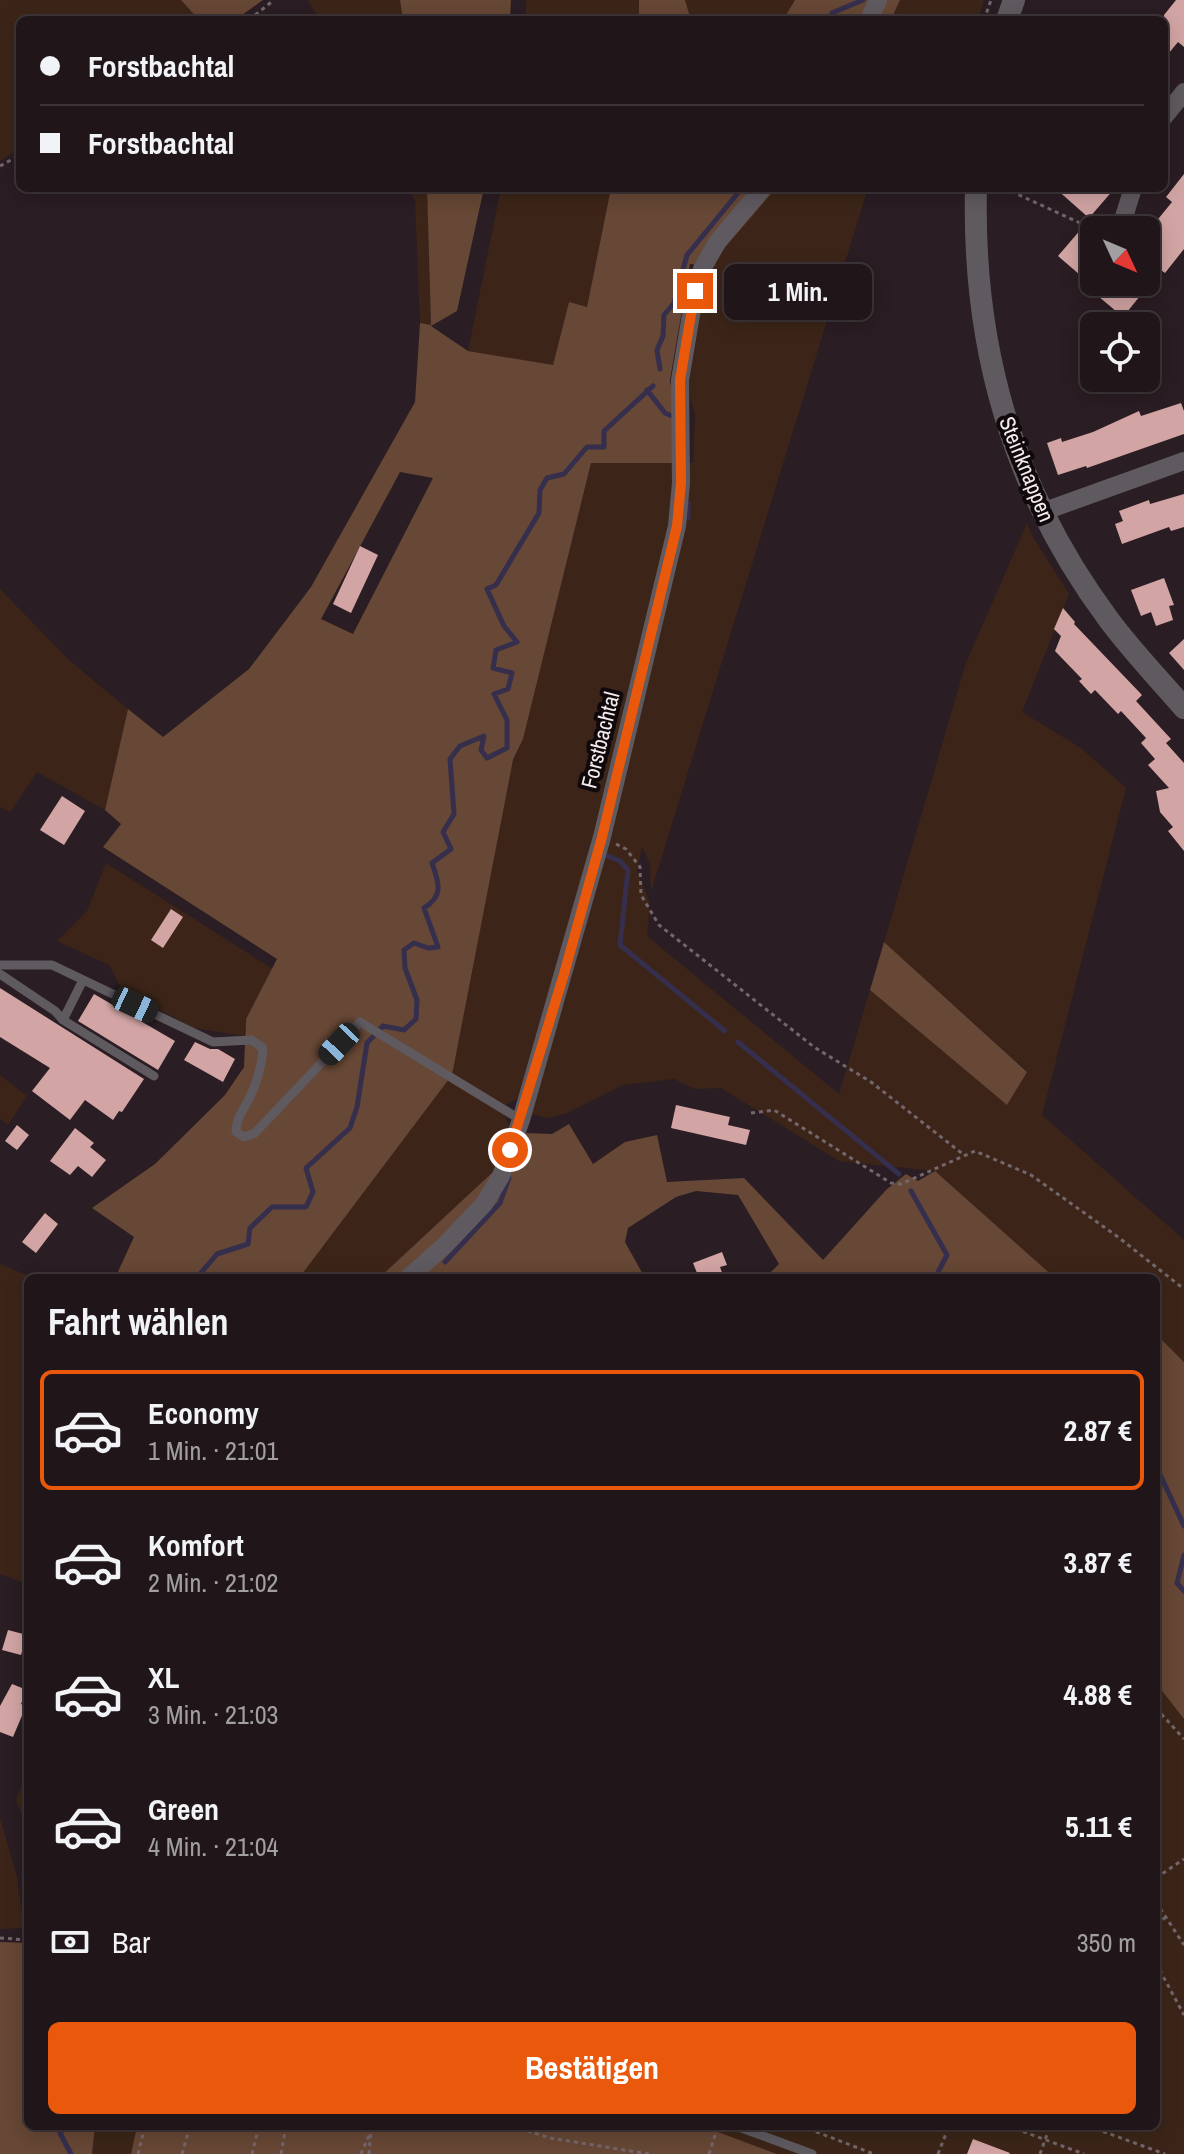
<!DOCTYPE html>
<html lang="de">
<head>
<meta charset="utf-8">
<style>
	body { margin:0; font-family:"Archivo Narrow",sans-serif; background:#2d2327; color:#f1f3f6; height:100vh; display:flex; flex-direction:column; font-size:30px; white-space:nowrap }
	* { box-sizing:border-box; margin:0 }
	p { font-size:26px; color:#a29fa2 }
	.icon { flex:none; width:44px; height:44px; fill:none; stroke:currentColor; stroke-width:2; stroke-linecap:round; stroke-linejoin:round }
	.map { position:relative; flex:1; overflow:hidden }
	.sheet { position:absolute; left:24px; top:1274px; width:1136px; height:856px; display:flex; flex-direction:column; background:#20161a; border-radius:12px; box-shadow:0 4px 20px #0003,0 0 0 2px #3d3539 }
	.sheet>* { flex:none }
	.banner { position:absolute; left:16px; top:16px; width:1152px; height:176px; border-radius:12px; box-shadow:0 4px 20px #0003,0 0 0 2px #3d3539; display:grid; align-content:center; height:176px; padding:0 24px; background:#20161a }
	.needle { width:52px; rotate:134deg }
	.tools { position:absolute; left:1080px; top:216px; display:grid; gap:16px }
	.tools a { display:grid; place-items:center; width:80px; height:80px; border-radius:12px; background:#20161a; box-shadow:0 4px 20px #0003,0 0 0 2px #3d3539; font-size:40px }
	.end { position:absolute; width:36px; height:36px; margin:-18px; border:10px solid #ea580c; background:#fff; box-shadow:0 0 0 4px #fff }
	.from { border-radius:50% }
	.bubble { position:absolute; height:56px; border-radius:12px; background:#20161a; box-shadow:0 4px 20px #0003,0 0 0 2px #3d3539; font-size:26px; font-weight:700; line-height:56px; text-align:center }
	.car { position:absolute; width:24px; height:48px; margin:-24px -12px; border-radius:10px; box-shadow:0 0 6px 2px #0007; background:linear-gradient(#222 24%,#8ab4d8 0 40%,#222 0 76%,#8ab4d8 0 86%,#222 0) }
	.banner b { display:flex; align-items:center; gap:28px; height:76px; font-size:30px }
	.banner b+b { border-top:2px solid #3d3539 }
	.banner i { width:20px; height:20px; background:#f1f3f6 }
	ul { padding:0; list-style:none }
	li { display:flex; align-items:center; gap:24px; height:120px; margin:0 16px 12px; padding:0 8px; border:4px solid transparent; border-radius:12px }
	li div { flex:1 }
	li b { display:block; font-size:30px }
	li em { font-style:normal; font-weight:700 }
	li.on { border-color:#ea580c }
	li>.icon { width:72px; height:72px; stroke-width:1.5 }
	h2 { padding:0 24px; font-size:36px; line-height:96px }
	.pay { display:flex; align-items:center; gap:20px; height:88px; padding:0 24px; font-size:30px }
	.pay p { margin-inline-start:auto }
	.cta { display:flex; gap:16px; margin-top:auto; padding:16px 24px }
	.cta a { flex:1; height:92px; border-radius:12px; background:#ea580c; color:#fff; font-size:32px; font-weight:700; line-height:92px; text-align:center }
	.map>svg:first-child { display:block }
	.green { fill:#3c2518 }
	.forest { fill:#674735; fill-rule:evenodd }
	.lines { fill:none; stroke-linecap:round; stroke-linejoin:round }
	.stream { stroke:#352f4d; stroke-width:5 }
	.building { fill:#d2a5a4 }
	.path { stroke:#73676c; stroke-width:3; stroke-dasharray:4 4; stroke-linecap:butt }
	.service { stroke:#5f5a60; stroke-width:9 }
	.minor { stroke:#5f5a60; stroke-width:18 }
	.tertiary { stroke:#5f5a60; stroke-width:22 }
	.route { stroke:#ea580c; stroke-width:10 }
	.labels { text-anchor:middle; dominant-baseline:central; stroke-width:8; stroke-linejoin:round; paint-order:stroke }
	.street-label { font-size:22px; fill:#f6ecf0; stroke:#0f090b }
</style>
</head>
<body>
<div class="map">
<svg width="1184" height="2154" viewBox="0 0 1184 2154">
	<rect width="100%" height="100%" fill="#2a1d23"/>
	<path class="green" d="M0,0H181L199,20H20V149L0,161Z
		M308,0H400L403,20H319Z
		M526,0H639V20H526Z
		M685,0H795L783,20H691Z
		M900,0H984L978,20H891Z
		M409,188H427L431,325L420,323L415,200Z
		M501,188H611L587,307L569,303L553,365L468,351Z
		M776,188H868L651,892L650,864L642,847L637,871L650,903L647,936L839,1094L870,990L1007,1105L1027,1071L884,942L966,663L1027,523L1034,539L1069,594L1022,712L1081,748L1126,788L1042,1115L1184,1240V1362L1156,1334V1278H1055L935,1171L839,1161L721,1088L695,1089L674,1079L623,1085L565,1114L547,1118L531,1114L521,1096L501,1108L511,1130L495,1170L379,1278H299L523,739L591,463H693L695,415L684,378L709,266Z
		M0,589L70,661L128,709L105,810L37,772L10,812L0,807Z
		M106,863L273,969L246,1019L244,1036L194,1028L122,990L109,965L57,941L87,911Z
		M0,1075L27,1096L8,1125L0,1119Z
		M0,1264L34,1278H28V1584L0,1574Z
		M1184,1659V2154H143L150,2126H1156V1683Z
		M28,1768V1831L16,1800Z
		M0,1818L17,1877L24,1928L0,1929Z
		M95,2126H137L131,2154H92Z"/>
	<path class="forest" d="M181,0H263L235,20H199Z
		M400,0H511L510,20H403Z
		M639,0H685L691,20H639Z
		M795,0H900L891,20H783Z
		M427,188H484L457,311L431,326L468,351L553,365L569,302L587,307L611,188H776L709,266L690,264L670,380L677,423L673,463H591L523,739L513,760L452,1075L299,1278H115L134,1237L92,1208L155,1164L225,1095L244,1067L246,1019L277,959L103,847L121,824L105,810L128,709L163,737L249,669L311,587L415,402L420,323L431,325ZM400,472L433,478L353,634L321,619Z
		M884,942L1027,1072L1007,1105L870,990Z
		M569,1124L593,1164L625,1142L657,1135L667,1182L744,1178L823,1260L886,1190L906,1174L918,1181L935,1171L1055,1278H765L779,1264L738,1195L696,1191L676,1197L628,1228L625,1242L645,1278H379L495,1170L524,1133L552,1134Z
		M1156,1334L1184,1362V1719L1156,1683Z
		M0,1942L28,1943V2126H95L92,2154H0Z
		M137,2126H702L777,2154H131Z"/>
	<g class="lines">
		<path class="stream" d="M830,20L832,13L863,0
			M660,369L657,350L663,336L664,315L674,303L687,255L742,188
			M647,390L665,413L672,416
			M688,518V503
			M605,852V855L620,861L628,870L620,945L725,1031
			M738,1042L899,1174
			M911,1191L947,1255L935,1278
			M445,1262L500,1203L509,1178
			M201,1278L200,1274L217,1254L248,1244L250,1228L272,1207H306L313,1192L306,1168L350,1128L357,1107L367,1043L383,1026L404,1030L416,1019L417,1000L405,968L404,950L414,943L428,948L438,947L424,908C444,896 439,883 432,863L451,849L443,832L454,814L450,759L460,746L484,736L481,750L487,758L507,748V720L494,694L508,689L512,673L493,668L496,650L517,642L504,626L487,589L496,585L539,513L540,490L547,478L564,474L587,447H604V431L653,386
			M1156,1466L1184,1526
			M1184,1555L1177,1583L1184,1591
			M66,2126L60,2133L71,2154"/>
	</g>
	<path class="building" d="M1176,0H1184V47L1178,42L1164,59V15Z
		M1184,174V249L1165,273L1161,270L1123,317L1092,291L1100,282H1146V234L1172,202L1166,197Z
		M1055,188H1115L1089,218Z
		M1094,214V287L1058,256Z
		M1181,403L1184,411V434L1087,468L1086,466L1058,475L1047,443L1061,438L1062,442L1093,432L1139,411L1141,416Z
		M1184,494V527L1171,531L1169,527L1122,544L1115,524L1123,521L1119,511L1149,500L1150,504Z
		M360,546L378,555L351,613L333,604Z
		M1164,578L1174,605L1169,606L1173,620L1156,626L1151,612L1141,616L1131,590Z
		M1063,608L1075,622L1074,624L1142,695L1136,701L1171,739L1166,743L1184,763V851L1168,831L1173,827L1160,812L1156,791L1169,788L1148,765L1155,759L1141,743L1146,738L1121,711L1118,714L1095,690L1091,694L1079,681L1082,679L1055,651L1061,636L1054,629Z
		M1184,639V670L1169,653Z
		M62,796L85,811L64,845L40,830Z
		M171,909L183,917L163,948L151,940Z
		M0,988L144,1079L122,1112L119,1111L113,1120L85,1100L70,1120L32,1091L50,1068L0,1037Z
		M94,994L175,1041L158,1070L78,1021Z
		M195,1042L210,1049H218L235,1059L223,1082L184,1060Z
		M676,1105L730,1117L728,1125L750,1130L746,1145L671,1128Z
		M17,1125L29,1135L17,1150L5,1141Z
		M75,1128L94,1143L90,1147L106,1160L92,1177L78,1166L70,1175L50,1161Z
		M45,1213L58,1224L36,1253L22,1242Z
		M722,1252L727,1265L720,1267L724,1278H699L693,1263Z
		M8,1630L27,1635L21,1655L2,1650Z
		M12,1684L27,1690L21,1704L26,1706L13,1737L0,1732V1706Z
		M973,2139L1010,2153L1009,2154H967Z"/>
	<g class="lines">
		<path class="path" d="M249,20L274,0
			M984,20L991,0
			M0,166L20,155
			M1004,188L1080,223L1108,221
			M616,844L626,849L640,867L641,895L659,925L814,1047L871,1082L964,1155
			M751,1113L774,1110L891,1183L901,1184L975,1151L1031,1175L1118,1237L1184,1289
			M1156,1708L1184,1739
			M1156,1878L1184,1859
			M1156,1902L1184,1945
			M1156,1924L1166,1917
			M0,1938L28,1940
			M1156,1963L1184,2015
			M512,2126L550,2138L649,2154
			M801,2126L874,2154
			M1008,2126L1084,2154
			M1088,2126L1165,2154
			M138,2154L145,2126
			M182,2154L190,2126
			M252,2154L259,2126
			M281,2154L286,2126
			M361,2154L370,2133
			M369,2154L371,2129L377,2126
			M709,2154L718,2126
			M938,2154L949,2126
			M1040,2154L1050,2126"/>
		<path class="service" d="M0,965H52L213,1042L251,1040L263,1048C262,1066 256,1085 248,1101C242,1112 236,1119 236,1132L244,1137L255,1133L360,1022L521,1120
			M0,974L55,1011L63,1020L154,1076
			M63,1020L83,980
			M736,2126L812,2154"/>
		<path class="minor" d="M869,20L878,0
			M1164,117L1184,92
			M1123,220L1133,188
			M1042,512L1184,461
			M408,1278L444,1246L484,1204L501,1176L521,1120L602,837L677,526L681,483L680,380L695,291L702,269L718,241L763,188"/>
		<path class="tertiary" d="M1007,20L1014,0
			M976,188C972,348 1013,491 1109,620C1132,651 1159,679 1184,708"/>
	</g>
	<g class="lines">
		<path class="route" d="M510,1150L564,974L602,837L677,526L681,483L680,380L695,291"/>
	</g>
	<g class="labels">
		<g class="street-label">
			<text transform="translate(1027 469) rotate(68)">Steinknappen</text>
			<text transform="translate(600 740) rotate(-76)">Forstbachtal</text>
		</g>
	</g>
</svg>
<div class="tools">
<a><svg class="needle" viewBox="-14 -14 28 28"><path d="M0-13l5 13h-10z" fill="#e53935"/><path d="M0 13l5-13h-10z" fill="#a29fa2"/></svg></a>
<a><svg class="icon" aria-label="locate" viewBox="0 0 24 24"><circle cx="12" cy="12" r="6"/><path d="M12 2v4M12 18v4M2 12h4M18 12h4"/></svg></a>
</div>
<i class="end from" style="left:510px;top:1150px"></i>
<i class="end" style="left:695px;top:291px"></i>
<div class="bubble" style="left:724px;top:264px;width:148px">1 Min.</div>
<i class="car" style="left:135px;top:1005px;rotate:115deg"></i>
<i class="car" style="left:339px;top:1044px;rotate:223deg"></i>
<div class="banner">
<b><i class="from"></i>Forstbachtal</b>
<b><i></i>Forstbachtal</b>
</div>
<section class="sheet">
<h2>Fahrt wählen</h2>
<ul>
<li class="on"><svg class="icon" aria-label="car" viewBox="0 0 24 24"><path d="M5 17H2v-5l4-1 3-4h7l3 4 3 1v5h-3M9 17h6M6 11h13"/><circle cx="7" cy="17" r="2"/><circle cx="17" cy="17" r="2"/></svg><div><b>Economy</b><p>1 Min. · 21:01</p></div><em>2.87 €</em></li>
<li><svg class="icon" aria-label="car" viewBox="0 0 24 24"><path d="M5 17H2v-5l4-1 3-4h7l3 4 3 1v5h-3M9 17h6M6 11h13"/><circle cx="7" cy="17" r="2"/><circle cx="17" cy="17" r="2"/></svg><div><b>Komfort</b><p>2 Min. · 21:02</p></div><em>3.87 €</em></li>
<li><svg class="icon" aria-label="car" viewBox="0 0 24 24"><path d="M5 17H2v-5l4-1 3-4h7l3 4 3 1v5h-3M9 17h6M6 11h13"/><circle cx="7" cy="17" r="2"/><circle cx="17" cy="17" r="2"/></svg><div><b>XL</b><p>3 Min. · 21:03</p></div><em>4.88 €</em></li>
<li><svg class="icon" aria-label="car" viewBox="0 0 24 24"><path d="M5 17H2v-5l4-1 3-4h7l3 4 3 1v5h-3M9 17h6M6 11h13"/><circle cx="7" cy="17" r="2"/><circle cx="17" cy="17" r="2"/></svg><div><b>Green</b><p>4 Min. · 21:04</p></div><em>5.11 €</em></li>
</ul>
<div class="pay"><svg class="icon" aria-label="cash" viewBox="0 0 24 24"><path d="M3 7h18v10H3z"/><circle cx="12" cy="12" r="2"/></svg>Bar<p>350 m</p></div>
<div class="cta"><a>Bestätigen</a></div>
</section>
</div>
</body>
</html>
